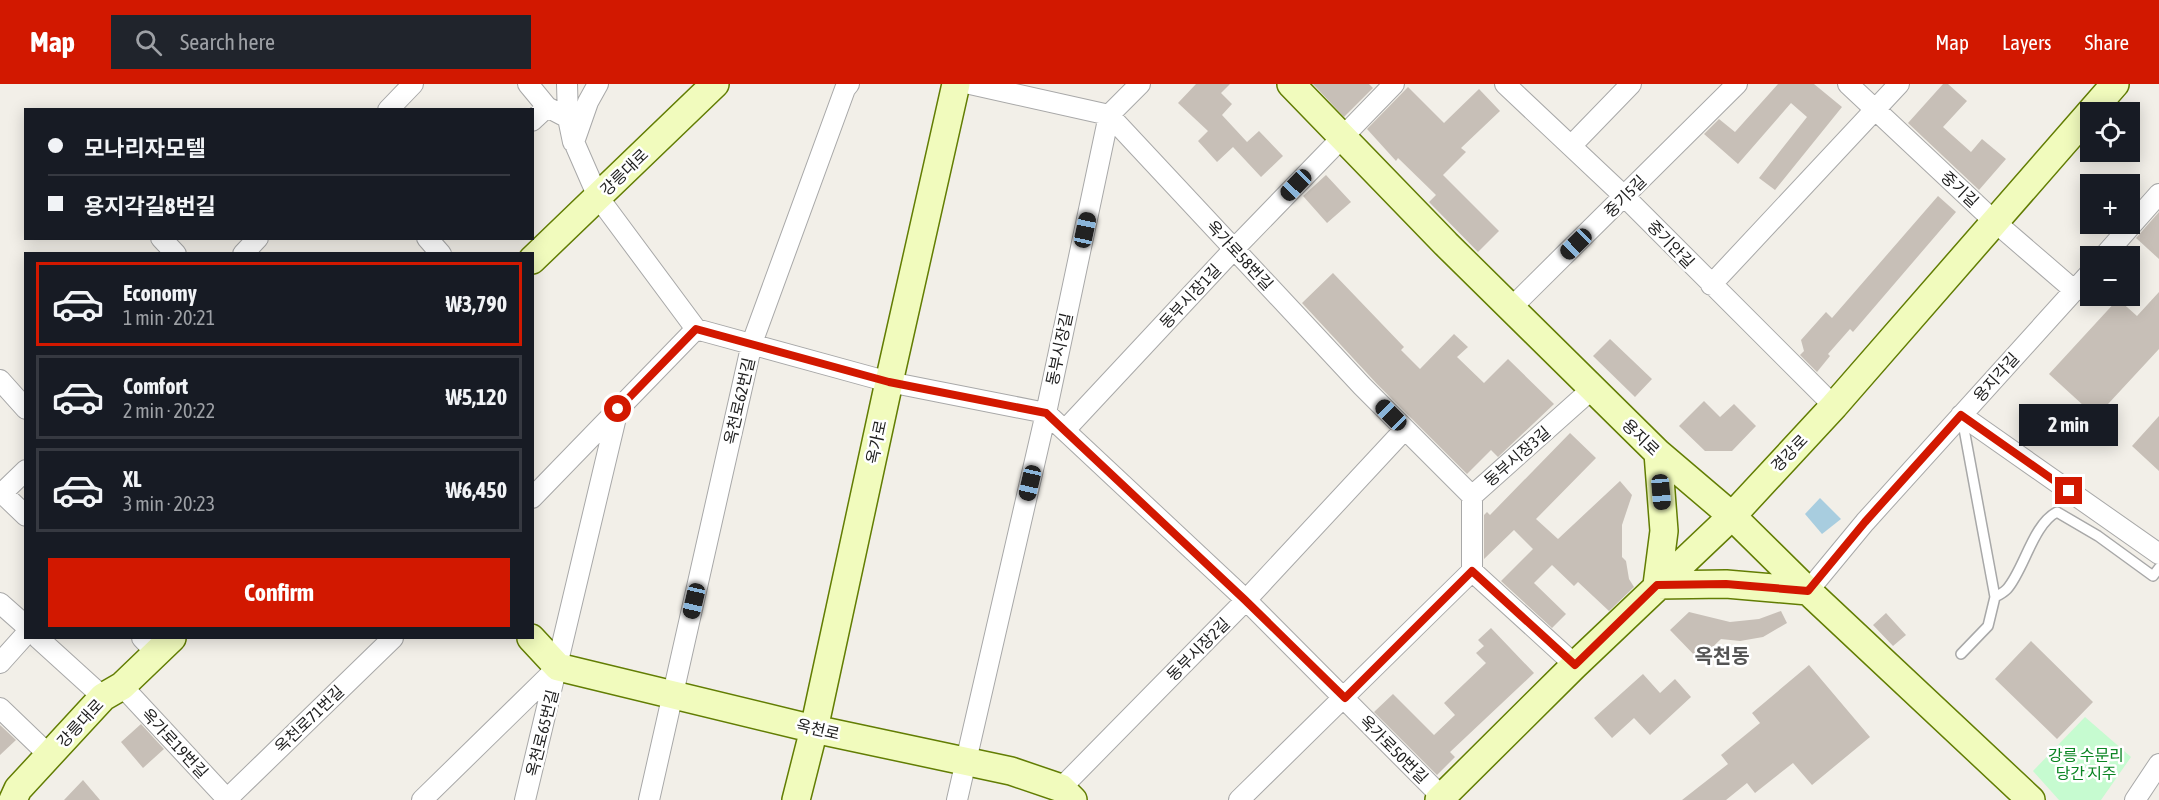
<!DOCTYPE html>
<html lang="en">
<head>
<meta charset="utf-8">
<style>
	body { margin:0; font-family:"Asap Condensed","Noto Sans KR",sans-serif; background:#20242c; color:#f1f3f6; height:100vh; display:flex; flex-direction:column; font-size:22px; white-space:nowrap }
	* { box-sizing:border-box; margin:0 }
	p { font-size:20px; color:#9ea1a6 }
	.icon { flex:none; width:33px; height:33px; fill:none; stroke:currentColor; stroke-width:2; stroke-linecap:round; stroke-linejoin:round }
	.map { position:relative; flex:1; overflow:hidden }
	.side { position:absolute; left:24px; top:168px; width:510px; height:387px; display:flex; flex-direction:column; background:#171b24; border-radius:0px; box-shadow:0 3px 15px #0003 }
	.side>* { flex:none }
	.hud { position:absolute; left:24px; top:24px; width:510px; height:132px; border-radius:0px; box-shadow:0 3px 15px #0003; display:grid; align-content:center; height:132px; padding:0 24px; background:#171b24 }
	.buttons { position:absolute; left:2080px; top:18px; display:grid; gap:12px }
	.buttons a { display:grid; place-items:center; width:60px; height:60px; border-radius:0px; background:#171b24; box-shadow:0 3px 15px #0003; font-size:30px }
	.end { position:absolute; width:27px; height:27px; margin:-14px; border:8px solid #d21800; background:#fff; box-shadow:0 0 0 3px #fff }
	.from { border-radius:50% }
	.bubble { position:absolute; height:42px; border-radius:0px; background:#171b24; box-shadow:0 3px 15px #0003; font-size:20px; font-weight:700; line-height:42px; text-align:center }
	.car { position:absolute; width:18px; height:36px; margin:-18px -9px; border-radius:8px; box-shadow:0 0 4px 2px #0007; background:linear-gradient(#222 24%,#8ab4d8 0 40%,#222 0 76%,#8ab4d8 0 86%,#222 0) }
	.hud b { display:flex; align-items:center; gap:21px; height:57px; font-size:22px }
	.hud b+b { border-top:2px solid #363941 }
	.hud i { width:15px; height:15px; background:#f1f3f6 }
	ul { padding:10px 0 0; list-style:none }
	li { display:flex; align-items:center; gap:18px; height:84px; margin:0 12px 9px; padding:0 12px; border:3px solid #363941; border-radius:0px }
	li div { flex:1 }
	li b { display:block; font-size:22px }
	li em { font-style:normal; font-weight:700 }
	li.current { border-color:#d21800 }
	li>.icon { width:54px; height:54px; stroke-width:1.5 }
	.button { display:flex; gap:12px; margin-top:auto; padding:12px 24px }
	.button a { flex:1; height:69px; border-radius:0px; background:#d21800; color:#fff; font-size:24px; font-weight:700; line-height:69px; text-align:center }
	header { display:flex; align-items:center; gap:36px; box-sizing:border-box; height:84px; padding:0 30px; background:#d21800; color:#fff }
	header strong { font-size:28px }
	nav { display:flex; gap:33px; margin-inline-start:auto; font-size:21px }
	.search { width:420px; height:54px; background:#20242c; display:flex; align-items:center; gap:15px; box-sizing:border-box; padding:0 21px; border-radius:0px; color:#9ea1a6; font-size:22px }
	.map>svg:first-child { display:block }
	.park { fill:#c6fbd0 }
	.water { fill:#a8cddf }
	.building { fill:#c7bfb7 }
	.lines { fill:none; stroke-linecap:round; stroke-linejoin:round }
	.lane-casing { stroke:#a8a8a8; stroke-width:12 }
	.street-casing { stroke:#a8a8a8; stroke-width:22 }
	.secondary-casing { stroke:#627d03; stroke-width:30 }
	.lane { stroke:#fff; stroke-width:9 }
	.street { stroke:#fff; stroke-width:20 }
	.secondary { stroke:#f1fbbd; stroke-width:27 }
	.route { stroke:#d21800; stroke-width:8 }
	.labels { text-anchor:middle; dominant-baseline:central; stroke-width:5; stroke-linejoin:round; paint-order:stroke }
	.street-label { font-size:16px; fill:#212121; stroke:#fff }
	.park-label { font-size:16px; fill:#0a8422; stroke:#fff }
	.quarter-label { font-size:20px; font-weight:bold; fill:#545454; stroke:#fff }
</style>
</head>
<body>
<header>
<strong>Map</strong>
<div class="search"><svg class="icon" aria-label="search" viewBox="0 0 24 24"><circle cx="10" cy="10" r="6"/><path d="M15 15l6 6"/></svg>Search here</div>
<nav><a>Map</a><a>Layers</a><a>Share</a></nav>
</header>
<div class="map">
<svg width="2159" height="716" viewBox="0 0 2159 716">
	<rect width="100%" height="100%" fill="#f2efe8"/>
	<path class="park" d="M2085,633L2131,673L2101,716H2059L2033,687Z"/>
	<path class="water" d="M1820,414L1841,435L1822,450L1805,430Z"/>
	<path class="building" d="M1196,0H1230L1221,9L1232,20L1222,31L1247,58L1259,47L1283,72L1261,93L1233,63L1217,78L1198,57L1208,47L1178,19Z
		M1313,0H1369L1373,4L1344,33Z
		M1778,0H1814L1842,23L1775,106L1759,94L1807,33L1791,19L1738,80L1704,50L1719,35L1735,48Z
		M1943,0H1948L1967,17L1943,43L1971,68L1982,55L2006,75L1979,106L1908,39Z
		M1408,3L1444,39L1479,5L1500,27L1461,64L1466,68L1443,91L1499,147L1478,168L1429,118L1436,111L1398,74L1396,77L1367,45Z
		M1326,91L1351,118L1327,139L1303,112Z
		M1938,112L1956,128L1853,248L1850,245L1828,270L1830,272L1817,288L1800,271L1804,267L1801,256L1826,228L1832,234Z
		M2159,128V175L2136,154Z
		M1333,189L1404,263L1401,266L1420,285L1454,250L1468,263L1457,273L1484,299L1508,275L1554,320L1498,373L1491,366L1467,390L1377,300L1302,219Z
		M2159,208V265L2096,333L2049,290L2118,215L2137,232Z
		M1610,255L1652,295L1635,313L1593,272Z
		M1704,317L1720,333L1734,320L1756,342L1732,367H1705L1679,342Z
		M2159,332V387L2132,362Z
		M1570,349L1596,374L1536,435L1558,455L1620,397L1632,411L1622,441V473L1626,477L1629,495L1634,503L1609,527L1578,498L1574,502L1552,481L1534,499L1566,530L1552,544L1501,497L1533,465L1514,446L1484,475V431L1487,428L1490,431Z
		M1781,527L1787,539L1763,553L1740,557L1721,555L1699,576L1670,546L1689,528L1730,538L1759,535Z
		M1886,529L1906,551L1893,562L1873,541Z
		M1491,544L1534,589L1450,668L1455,673L1437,691L1374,628L1393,610L1434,651L1455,631L1444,619L1486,579L1476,569L1484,562L1478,556Z
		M2031,557L2093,618L2057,655L1995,595Z
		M1809,581L1870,653L1812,701L1793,679L1755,709L1747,699L1726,716H1682L1728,680L1721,671L1760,639L1752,629Z
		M1643,590L1660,609L1675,595L1691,613L1650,651L1634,634L1612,654L1594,634Z
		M141,640L164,665L143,684L121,658Z
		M0,641L16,656L0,671Z
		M83,696L100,716H64Z"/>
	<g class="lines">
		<defs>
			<path id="lane" d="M1995,513C1999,511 2004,508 2007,505C2024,486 2033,440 2057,428L2098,452L2153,492L2159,484
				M1961,570L1988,542L1995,513L1962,334"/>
			<path id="street" d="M528,0L547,23L568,34L573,58
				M567,0L568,34
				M598,0L588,18L574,58L598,113L696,245L889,298L1046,329L1246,516L1442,713
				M970,0L1109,31L1362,302L1472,412
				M1505,0L1625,113L1834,322
				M1848,0L1995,138L2075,207
				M388,26L413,0
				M532,37L547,23
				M1571,62L1631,0
				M161,154L176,170
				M427,154L441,170
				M243,170L258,154
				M2104,172L2159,110
				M1711,201L1899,0
				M1511,224L1737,0
				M0,296L26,325
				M1961,331L2159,470
				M1065,346L1234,165L1394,0
				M2,409L26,432
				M0,411L26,386
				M532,414L696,245
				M1472,487L1575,581
				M1808,507L1865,438L2091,188
				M0,519L26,542
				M38,554L103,613
				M142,554L157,570
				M0,579L26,550
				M122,602L228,716
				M0,624L50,672
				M1061,704L1246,516L1405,345
				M226,716L393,554
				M422,716L558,583
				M525,716L618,325
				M649,716L752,259L845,5L849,0
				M957,716L1046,329L1109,31L1140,0
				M1239,716L1472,487V412L1592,305
				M2135,716L2159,680"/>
			<path id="secondary" d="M1291,0L1446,160L1658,369L1732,432L1808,507L2031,716
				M532,176L715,0
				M1658,369L1664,447L1657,501L1726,500L1808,507
				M531,554L558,583L814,645L1011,687L1061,704L1073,716
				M13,716L18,705L103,613L122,602L172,554
				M796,716L814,645L889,298L956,0
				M1439,716L1575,581L1732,432L1834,322L2115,0"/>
		</defs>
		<use href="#lane" class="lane-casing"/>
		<use href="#street" class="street-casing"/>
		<use href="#secondary" class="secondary-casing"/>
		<use href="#lane" class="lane"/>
		<use href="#street" class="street"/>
		<use href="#secondary" class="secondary"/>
	</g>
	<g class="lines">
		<path class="route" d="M618,325L696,245L889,298L1046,329L1245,516L1345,614L1472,487L1575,581L1657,501L1726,500L1808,507L1865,438L1961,331L2069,407"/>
	</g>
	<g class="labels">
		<g class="street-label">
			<text transform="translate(624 88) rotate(-44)">강릉대로</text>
			<text transform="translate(1960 105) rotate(43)">중기길</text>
			<text transform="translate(1625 112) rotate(-45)">중기5길</text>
			<text transform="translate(1671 160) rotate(46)">중기안길</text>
			<text transform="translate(1240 171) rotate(47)">옥가로58번길</text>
			<text transform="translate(1190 212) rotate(-47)">동부시장1길</text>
			<text transform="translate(1059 265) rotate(-78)">동부시장길</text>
			<text transform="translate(1996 293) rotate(-48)">용지각길</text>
			<text transform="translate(739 317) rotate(-77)">옥천로62번길</text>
			<text transform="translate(1641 353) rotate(44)">용지로</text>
			<text transform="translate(876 358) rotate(-78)">옥가로</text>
			<text transform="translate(1789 369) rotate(-46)">경강로</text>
			<text transform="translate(1517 372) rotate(-41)">동부시장3길</text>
			<text transform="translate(1198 565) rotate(-45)">동부시장2길</text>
			<text transform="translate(309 635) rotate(-44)">옥천로71번길</text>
			<text transform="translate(80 639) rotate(-47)">강릉대로</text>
			<text transform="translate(818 645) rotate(13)">옥천로</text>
			<text transform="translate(542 649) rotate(-76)">옥천로65번길</text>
			<text transform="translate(175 659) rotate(47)">옥가로19번길</text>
			<text transform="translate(1394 665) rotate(45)">옥가로50번길</text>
		</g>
		<g class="park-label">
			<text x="2086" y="671">강릉 수문리<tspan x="2086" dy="18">당간 지주</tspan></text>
		</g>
		<g class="quarter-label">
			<text x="1722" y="571">옥천동</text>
		</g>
	</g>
</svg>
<div class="buttons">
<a><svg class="icon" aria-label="locate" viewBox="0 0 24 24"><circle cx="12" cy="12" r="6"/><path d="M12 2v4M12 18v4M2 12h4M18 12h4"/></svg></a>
<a>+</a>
<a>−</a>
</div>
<i class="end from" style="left:618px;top:325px"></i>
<i class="end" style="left:2069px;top:407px"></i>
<div class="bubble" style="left:2019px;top:320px;width:99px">2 min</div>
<i class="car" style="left:1296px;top:101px;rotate:224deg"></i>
<i class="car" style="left:1085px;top:146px;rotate:12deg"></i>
<i class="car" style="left:1576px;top:160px;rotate:226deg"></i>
<i class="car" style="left:1391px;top:331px;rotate:315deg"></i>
<i class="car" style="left:1030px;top:399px;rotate:193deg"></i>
<i class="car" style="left:1661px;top:408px;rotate:175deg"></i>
<i class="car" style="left:694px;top:517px;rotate:193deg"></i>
<div class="hud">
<b><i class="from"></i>모나리자모텔</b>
<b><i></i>용지각길8번길</b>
</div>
<section class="side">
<ul>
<li class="current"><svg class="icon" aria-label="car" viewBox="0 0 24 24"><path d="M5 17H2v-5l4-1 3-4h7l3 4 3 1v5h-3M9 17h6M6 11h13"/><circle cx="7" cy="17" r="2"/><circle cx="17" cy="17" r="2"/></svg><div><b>Economy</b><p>1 min · 20:21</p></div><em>₩3,790</em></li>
<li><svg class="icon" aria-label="car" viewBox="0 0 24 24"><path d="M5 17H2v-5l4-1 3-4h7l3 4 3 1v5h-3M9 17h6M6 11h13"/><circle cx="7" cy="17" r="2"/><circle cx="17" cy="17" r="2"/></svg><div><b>Comfort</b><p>2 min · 20:22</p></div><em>₩5,120</em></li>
<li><svg class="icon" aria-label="car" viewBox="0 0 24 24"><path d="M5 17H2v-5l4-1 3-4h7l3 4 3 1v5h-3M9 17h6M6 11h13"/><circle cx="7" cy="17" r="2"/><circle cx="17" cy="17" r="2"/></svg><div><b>XL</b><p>3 min · 20:23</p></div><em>₩6,450</em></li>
</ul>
<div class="button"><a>Confirm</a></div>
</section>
</div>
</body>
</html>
